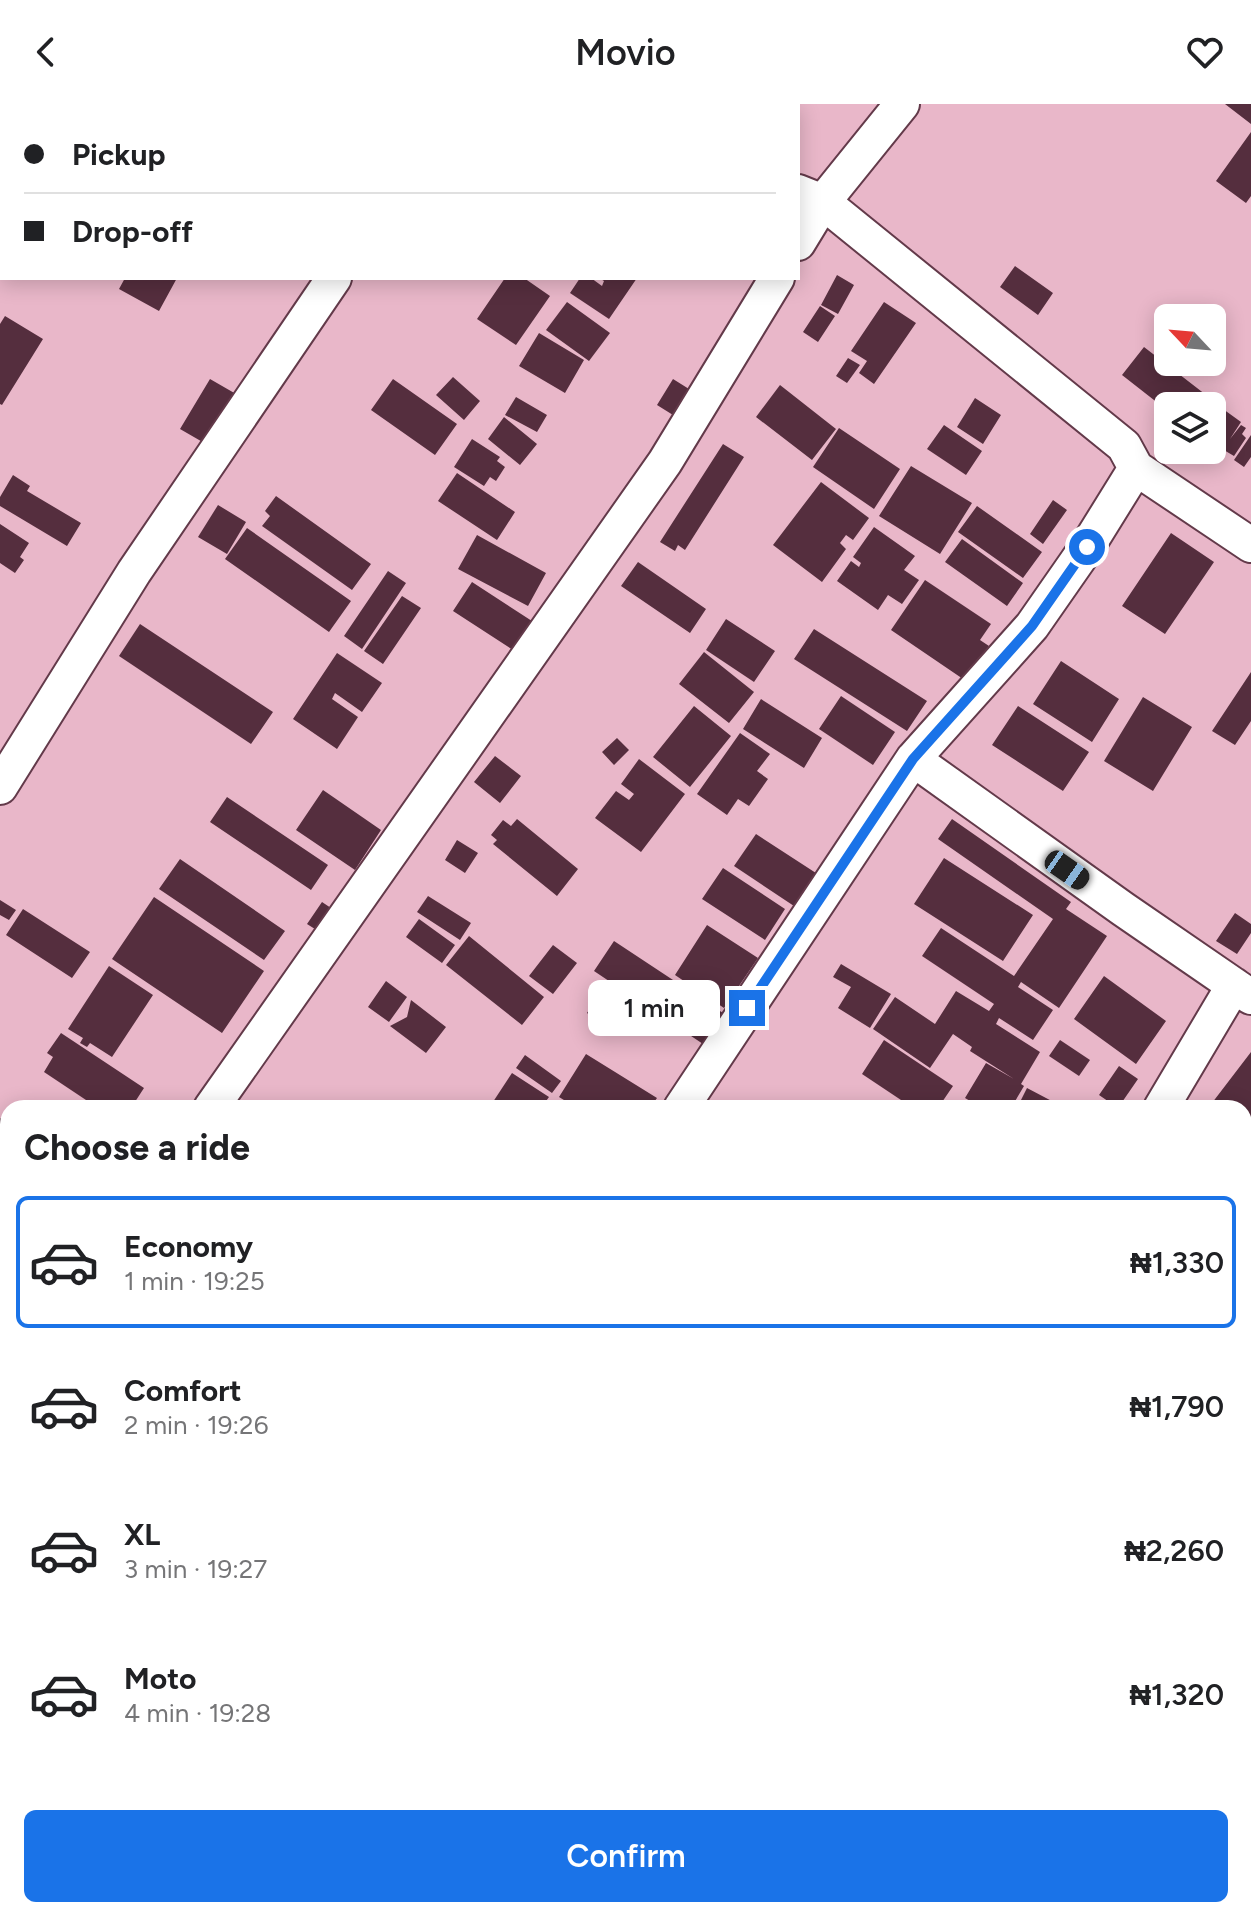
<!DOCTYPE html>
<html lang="en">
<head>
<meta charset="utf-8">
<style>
	body { margin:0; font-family:Figtree,sans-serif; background:#f6f6f6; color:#202124; height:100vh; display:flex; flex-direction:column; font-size:30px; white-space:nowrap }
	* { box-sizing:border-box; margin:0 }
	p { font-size:26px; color:#757577 }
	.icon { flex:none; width:44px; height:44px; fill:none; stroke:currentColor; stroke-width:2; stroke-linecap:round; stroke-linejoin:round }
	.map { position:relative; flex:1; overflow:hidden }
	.sheet { position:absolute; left:0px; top:996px; width:1252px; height:818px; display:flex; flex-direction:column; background:#fff; border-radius:24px 24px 0 0; box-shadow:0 4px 20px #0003 }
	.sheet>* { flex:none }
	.guide { position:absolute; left:0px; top:0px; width:800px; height:176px; box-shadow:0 4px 20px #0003; display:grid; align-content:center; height:176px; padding:0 24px; background:#fff }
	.needle { width:52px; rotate:296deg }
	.controls { position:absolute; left:1154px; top:200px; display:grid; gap:16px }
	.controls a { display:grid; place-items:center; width:72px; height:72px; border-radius:12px; background:#fff; box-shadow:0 4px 20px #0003; font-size:40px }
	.end { position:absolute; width:36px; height:36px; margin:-18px; border:10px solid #1a73e8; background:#fff; box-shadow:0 0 0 4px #fff }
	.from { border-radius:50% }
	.bubble { position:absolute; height:56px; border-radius:12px; background:#fff; box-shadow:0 4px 20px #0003; font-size:26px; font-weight:600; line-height:56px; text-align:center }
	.car { position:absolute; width:24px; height:48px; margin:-24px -12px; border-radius:10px; box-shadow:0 0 6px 2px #0007; background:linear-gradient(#222 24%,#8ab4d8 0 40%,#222 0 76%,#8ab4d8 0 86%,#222 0) }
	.guide b { display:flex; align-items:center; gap:28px; height:76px; font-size:30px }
	.guide b+b { border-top:2px solid #e0e0e0 }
	.guide i { width:20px; height:20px; background:#202124 }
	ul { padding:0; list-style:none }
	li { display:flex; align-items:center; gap:24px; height:132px; margin:0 16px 12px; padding:0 8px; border:4px solid transparent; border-radius:12px }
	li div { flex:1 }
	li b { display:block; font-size:30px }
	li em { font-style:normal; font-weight:600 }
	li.selected { border-color:#1a73e8 }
	li>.icon { width:72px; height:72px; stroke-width:1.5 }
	h2 { padding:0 24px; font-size:36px; line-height:96px }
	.cta { display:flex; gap:16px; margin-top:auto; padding:16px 24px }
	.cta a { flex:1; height:92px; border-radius:12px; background:#1a73e8; color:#fff; font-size:32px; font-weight:600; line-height:92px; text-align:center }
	header { display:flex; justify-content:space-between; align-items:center; height:104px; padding:0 24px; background:#fff; font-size:36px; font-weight:600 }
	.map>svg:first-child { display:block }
	.green { fill:#949e46 }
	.building { fill:#552e3e }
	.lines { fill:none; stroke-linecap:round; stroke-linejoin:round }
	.minor-casing { stroke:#633a4a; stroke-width:38 }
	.minor { stroke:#fff; stroke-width:34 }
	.route { stroke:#1a73e8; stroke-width:10 }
</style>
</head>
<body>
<header><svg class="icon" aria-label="back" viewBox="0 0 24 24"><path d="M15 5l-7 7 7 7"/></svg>Movio<svg class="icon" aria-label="heart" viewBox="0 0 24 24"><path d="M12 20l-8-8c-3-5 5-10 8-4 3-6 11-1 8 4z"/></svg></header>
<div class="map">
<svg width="1251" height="1813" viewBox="0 0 1251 1813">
	<rect width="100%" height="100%" fill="#e9b7c9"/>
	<path class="green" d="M0,1043L8,1057V1806H442L446,1813H0Z"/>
	<path class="building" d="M1225,0H1251V20Z
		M1251,28V92L1246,99L1216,77Z
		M1015,162L1053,189L1038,211L1000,183Z
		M837,171L854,181L838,210L821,201Z
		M125,174H177L159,207L119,185Z
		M505,174H524L550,192L516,241L477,215Z
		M580,174H591L602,182L604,177L599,174H637L609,215L570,189Z
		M567,198L610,229L589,257L546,226Z
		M884,198L916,219L874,280L859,269L867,257L851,247Z
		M820,202L835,212L818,238L803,228Z
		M5,212L43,235L2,301L0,300V220Z
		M539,229L584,256L565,289L519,262Z
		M1144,243L1219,301L1212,310V302H1168V307L1122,271Z
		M848,254L860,261L847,279L836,272Z
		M453,273L480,297L464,316L436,291Z
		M210,275L236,290L206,340L180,325Z
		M393,275L457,320L435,351L371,306Z
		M673,275L697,290L681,316L657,301Z
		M780,281L836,325L812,356L756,313Z
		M516,293L547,311L537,328L505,311Z
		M975,294L1001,311L983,340L957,323Z
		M1223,305L1241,318L1230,335L1241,321L1246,324L1242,330L1246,334L1234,352L1212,339V321Z
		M504,313L537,340L520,361L488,335Z
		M944,321L982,347L966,371L927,345Z
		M839,324L900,365L874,405L813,363Z
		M1251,331V353L1244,363L1234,356Z
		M472,335L500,353L497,357L505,363L496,377L490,373L484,382L454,363Z
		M723,340L744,353L685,446L678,441L675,447L660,438Z
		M911,362L972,399L940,450L879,412Z
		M457,369L515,408L497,436L438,397Z
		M13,371L30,382L27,387L81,419L67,442L0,402V393Z
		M821,378L869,414L853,436L846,431L840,439L846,445L822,478L773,441Z
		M276,392L371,460L352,486L262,422L270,412L265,407Z
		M1053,396L1067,406L1043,440L1030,430Z
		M218,401L246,418L227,450L198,433Z
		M977,402L1042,448L1023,474L958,428Z
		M0,420L29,439L20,453L24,456L15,469L0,459Z
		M874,423L915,452L904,466L919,476L902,500L888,491L878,506L837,477L851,457L859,463L861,459L853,453Z
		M247,424L351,497L329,528L225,455Z
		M1171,429L1214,458L1165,530L1122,502Z
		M477,431L546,469L528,502L458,465Z
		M962,435L1023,479L1007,502L945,458Z
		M638,458L706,505L690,529L621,482Z
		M388,467L406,479L362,545L344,532Z
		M925,476L991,520L980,536L989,542L966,577L891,526Z
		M472,478L535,519L516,548L453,507Z
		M402,492L421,504L383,560L364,547Z
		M726,515L775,547L754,578L706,546Z
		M140,520L273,608L251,640L119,552Z
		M814,525L927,597L907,627L794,555Z
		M704,548L754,588L729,619L679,580Z
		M337,549L382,579L362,608L335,589L332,595L358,613L337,645L293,615Z
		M1061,557L1119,595L1092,638L1033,600Z
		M1251,568V617L1235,641L1212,627Z
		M841,592L895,628L873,661L819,625Z
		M1143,593L1192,623L1153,687L1104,657Z
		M761,595L822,634L804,664L743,625Z
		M694,602L731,632L690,683L653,653Z
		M1018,602L1089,648L1063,687L992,641Z
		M740,629L770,650L757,667L768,675L749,702L738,695L727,711L697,690Z
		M617,634L629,646L614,661L602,648Z
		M495,652L521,672L500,699L474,678Z
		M639,655L685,690L641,748L595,714L616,687L629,696L634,690L621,680Z
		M323,686L381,726L355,766L296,726Z
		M227,693L328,761L311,786L210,718Z
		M517,715L578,765L557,792L493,740L497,736L491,731L503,716L511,722Z
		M952,715L1071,798L1066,805L1107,832L1059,904L1021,878L1018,883L1053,906L1033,936L999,914L996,920L1040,948L1021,980L1024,982L1011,1004H982L965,994L986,959L1014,975L970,947L972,943L953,930L930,964L873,925L895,893L935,920L956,887L989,907L994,900L922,852L941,824L1014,872L1053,815L938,735Z
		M756,730L819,771L797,804L734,762Z
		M457,736L478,749L465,769L445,756Z
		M944,754L1033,811L1003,857L914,800Z
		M180,755L285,827L264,856L159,785Z
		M723,764L785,805L765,836L702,795Z
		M428,792L471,819L460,836L417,808Z
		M154,793L264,867L222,929L112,855Z
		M0,796L16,806L9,816L0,811Z
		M322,798L340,810L326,832L307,820Z
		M23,805L90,848L72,874L6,831Z
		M1235,809L1251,820V829L1237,850L1216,837Z
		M419,815L455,841L442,859L406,833Z
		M707,821L758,854L724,904L675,871Z
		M469,832L544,893L522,921L446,861Z
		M614,837L726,911L706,942L594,867Z
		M553,841L577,859L553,890L529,872Z
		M841,860L891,890L870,924L838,904L851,883L833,873Z
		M109,862L153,891L112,953L90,939L87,943L80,939L83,934L68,925Z
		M1104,872L1166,917L1136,960L1074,915Z
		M386,877L407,893L389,918L368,903Z
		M411,896L446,923L426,949L390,922L407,913Z
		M594,898L618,914L611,925L587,909Z
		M61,929L144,984L131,1004H98L44,968L53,953L47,949Z
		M884,936L953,982L938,1004H913L862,970Z
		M1060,936L1090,956L1079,972L1049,952Z
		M1251,948V1030L1244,1024V1004H1218L1212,999Z
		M586,950L657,994L650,1004H577L559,993Z
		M525,951L561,977L552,989L516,964Z
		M1119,962L1138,975L1118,1004L1099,991Z
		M512,969L549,993L541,1004H489Z
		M1027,984L1065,1004H1017Z
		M0,1014L8,1019V1065L0,1060Z
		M1244,1149L1251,1154V1179L1244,1190Z
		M0,1614L8,1620V1635L0,1647Z
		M681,1806H721L717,1813H676Z"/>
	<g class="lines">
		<defs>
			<path id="minor" d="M659,0L661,2
				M451,2L452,0
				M798,139L823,98L902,0
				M1136,364L1251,441
				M913,655L1123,805L1251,893
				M0,683L134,468L334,174
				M211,1004L665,358L777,174
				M681,1004L913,655L1032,522L1087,443L1136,364L1124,342L823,98L798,88
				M1161,1004L1234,881
				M0,1320L8,1312
				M1244,1558L1251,1547
				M979,1806L990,1813
				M108,1813L113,1806"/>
		</defs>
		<use href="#minor" class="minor-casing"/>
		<use href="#minor" class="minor"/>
	</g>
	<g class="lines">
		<path class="route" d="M747,904L913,655L1032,522L1087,443"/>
	</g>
</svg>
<div class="controls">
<a><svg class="needle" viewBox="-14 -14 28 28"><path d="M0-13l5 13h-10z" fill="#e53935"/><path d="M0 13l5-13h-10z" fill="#757577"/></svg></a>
<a><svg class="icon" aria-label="layers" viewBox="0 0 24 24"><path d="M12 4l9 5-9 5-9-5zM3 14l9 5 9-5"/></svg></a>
</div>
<i class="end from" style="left:1087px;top:443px"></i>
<i class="end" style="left:747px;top:904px"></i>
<div class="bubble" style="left:588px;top:876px;width:132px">1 min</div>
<i class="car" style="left:1067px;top:766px;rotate:125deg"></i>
<div class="guide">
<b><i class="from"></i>Pickup</b>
<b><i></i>Drop-off</b>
</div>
<section class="sheet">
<h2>Choose a ride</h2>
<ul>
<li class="selected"><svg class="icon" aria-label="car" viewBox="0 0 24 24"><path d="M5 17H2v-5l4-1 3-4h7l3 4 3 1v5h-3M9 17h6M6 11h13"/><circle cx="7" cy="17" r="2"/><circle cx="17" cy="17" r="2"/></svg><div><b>Economy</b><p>1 min · 19:25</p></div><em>₦1,330</em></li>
<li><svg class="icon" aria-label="car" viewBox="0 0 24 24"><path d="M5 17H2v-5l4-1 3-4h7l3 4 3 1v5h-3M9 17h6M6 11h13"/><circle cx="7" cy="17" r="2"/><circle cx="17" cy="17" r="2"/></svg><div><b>Comfort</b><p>2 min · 19:26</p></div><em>₦1,790</em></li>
<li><svg class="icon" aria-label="car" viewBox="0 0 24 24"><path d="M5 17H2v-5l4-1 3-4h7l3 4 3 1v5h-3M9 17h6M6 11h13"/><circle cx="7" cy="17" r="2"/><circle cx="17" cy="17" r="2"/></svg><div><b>XL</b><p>3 min · 19:27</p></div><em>₦2,260</em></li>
<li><svg class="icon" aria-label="car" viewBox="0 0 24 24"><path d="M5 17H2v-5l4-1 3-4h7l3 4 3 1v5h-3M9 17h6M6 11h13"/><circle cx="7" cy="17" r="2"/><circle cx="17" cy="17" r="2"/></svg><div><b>Moto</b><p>4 min · 19:28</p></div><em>₦1,320</em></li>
</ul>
<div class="cta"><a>Confirm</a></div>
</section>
</div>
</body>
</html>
